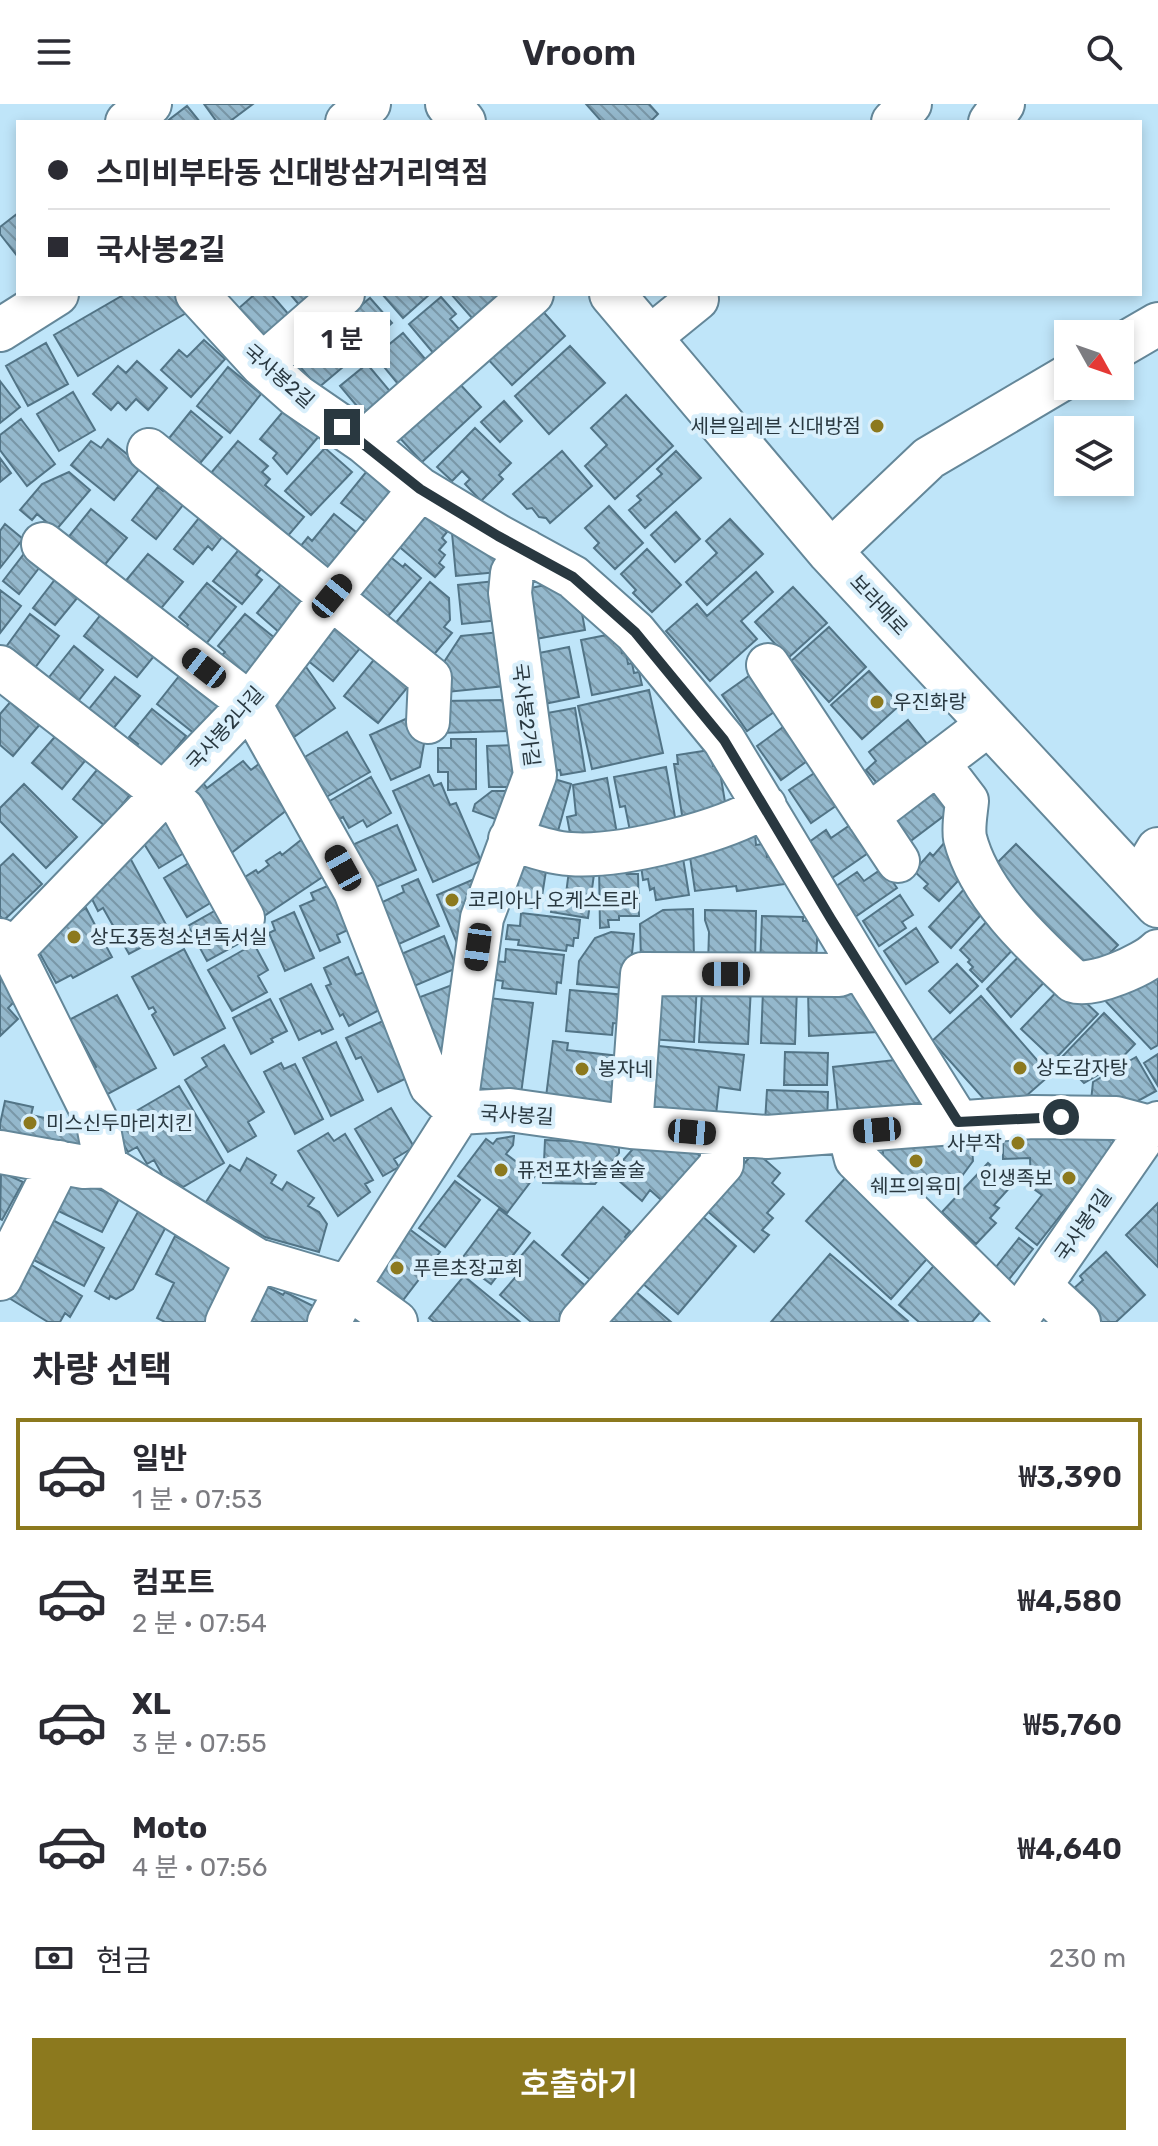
<!DOCTYPE html>
<html lang="ko">
<head>
<meta charset="utf-8">
<style>
	body { margin:0; font-family:Rubik,"Noto Sans KR",sans-serif; background:#f7f7f7; color:#2b2b33; height:100vh; display:flex; flex-direction:column; font-size:30px; white-space:nowrap }
	* { box-sizing:border-box; margin:0 }
	p { font-size:26px; color:#7c7c81 }
	.icon { flex:none; width:44px; height:44px; fill:none; stroke:currentColor; stroke-width:2; stroke-linecap:round; stroke-linejoin:round }
	.map { position:relative; height:1218px; overflow:hidden }
	.sheet { display:flex; flex-direction:column; background:#fff; flex:1 }
	.sheet>* { flex:none }
	.banner { position:absolute; left:16px; top:16px; width:1126px; height:176px; border-radius:0px; box-shadow:0 4px 12px #0003; display:grid; align-content:center; height:176px; padding:0 32px; background:#fff }
	.needle { width:52px; rotate:130deg }
	.fabs { position:absolute; left:1054px; top:216px; display:grid; gap:16px }
	.fabs a { display:grid; place-items:center; width:80px; height:80px; border-radius:0px; background:#fff; box-shadow:0 4px 12px #0003; font-size:40px }
	.end { position:absolute; width:36px; height:36px; margin:-18px; border:10px solid #293840; background:#fff; box-shadow:0 0 0 4px #fff }
	.from { border-radius:50% }
	.bubble { position:absolute; height:56px; border-radius:0px; background:#fff; box-shadow:0 4px 12px #0003; font-size:26px; font-weight:600; line-height:56px; text-align:center }
	.car { position:absolute; width:24px; height:48px; margin:-24px -12px; border-radius:10px; box-shadow:0 0 6px 2px #0007; background:linear-gradient(#222 24%,#8ab4d8 0 40%,#222 0 76%,#8ab4d8 0 86%,#222 0) }
	.banner b { display:flex; align-items:center; gap:28px; height:76px; font-size:30px }
	.banner b+b { border-top:2px solid #e1e1e2 }
	.banner i { width:20px; height:20px; background:#2b2b33 }
	ul { padding:0; list-style:none }
	li { display:flex; align-items:center; gap:24px; height:112px; margin:0 16px 12px; padding:0 16px; border:4px solid transparent; border-radius:0px }
	li div { flex:1 }
	li b { display:block; font-size:30px }
	li em { font-style:normal; font-weight:600 }
	li.current { border-color:#8c791e }
	li>.icon { width:72px; height:72px; stroke-width:1.5 }
	h2 { padding:0 32px; font-size:36px; line-height:96px }
	.pay { display:flex; align-items:center; gap:20px; height:88px; padding:0 32px; font-size:30px }
	.pay p { margin-inline-start:auto }
	.primary-button { display:flex; gap:16px; margin-top:auto; padding:16px 32px }
	.primary-button a { flex:1; height:92px; border-radius:0px; background:#8c791e; color:#fff; font-size:32px; font-weight:600; line-height:92px; text-align:center }
	header { display:flex; justify-content:space-between; align-items:center; height:104px; padding:0 32px; background:#fff; font-size:36px; font-weight:600 }
	.map>svg:first-child { display:block }
	.building { fill:url(#building-back-hatch); stroke:#527486; stroke-width:2 }
	.lines { fill:none; stroke-linecap:round; stroke-linejoin:round }
	.minor-casing { stroke:#648799; stroke-width:46 }
	.major-casing { stroke:#648799; stroke-width:48 }
	.minor { stroke:#fff; stroke-width:42 }
	.major { stroke:#fff; stroke-width:44 }
	.route { stroke:#293840; stroke-width:10 }
	.poi-dot { fill:#8c791e; stroke:#d9effb; stroke-width:3 }
	.labels { text-anchor:middle; dominant-baseline:central; stroke-width:8; stroke-linejoin:round; paint-order:stroke }
	.street-label { font-size:20px; fill:#293840; stroke:#d9effb }
	.poi-label { font-size:20px; fill:#293840; stroke:#d9effb; text-anchor:start }
</style>
</head>
<body>
<header><svg class="icon" aria-label="menu" viewBox="0 0 24 24"><path d="M4 6h16M4 12h16M4 18h16"/></svg>Vroom<svg class="icon" aria-label="search" viewBox="0 0 24 24"><circle cx="10" cy="10" r="6"/><path d="M15 15l6 6"/></svg></header>
<div class="map">
<svg width="1158" height="1218" viewBox="0 0 1158 1218">
	<defs>
		<pattern id="building-back-hatch" width="6" height="6" patternUnits="userSpaceOnUse" patternTransform="scale(2)"><rect width="6" height="6" fill="#94b8cc"/><path d="M-1 5l2 2M0 0l6 6M5-1l2 2" fill="none" stroke="#7997a7"/></pattern>
	</defs>
	<rect width="100%" height="100%" fill="#bfe5f9"/>
	<path class="building" d="M204,0H253L229,18H217Z
		M586,0H649L658,10L650,18H602Z
		M187,2L200,18H166Z
		M18,109V153L0,130V123Z
		M125,190H177L188,208L78,272L54,231Z
		M255,190H271L290,212L265,234L239,204Z
		M290,190H317L301,203Z
		M382,190H430L403,214Z
		M451,190H517L480,223Z
		M441,193L456,210L450,215L467,234L440,257L409,220Z
		M370,194L392,219L355,252L332,225Z
		M539,203L565,232L512,281L485,252Z
		M322,226L349,258L318,284L296,258Z
		M403,229L431,262L403,286L375,252Z
		M204,236L225,255L191,293L161,266L179,246L187,253Z
		M46,239L68,280L28,302L6,262Z
		M570,242L605,279L549,330L515,292Z
		M137,257L167,284L148,306L136,295L126,306L118,298L111,306L93,290L118,262L126,269Z
		M367,260L394,292L367,314L340,282Z
		M228,263L261,290L230,329L197,302Z
		M0,277L20,303L0,319Z
		M457,277L481,303L422,358L398,332Z
		M73,288L95,326L59,347L37,310Z
		M626,291L673,342L615,395L585,362L607,341L591,324Z
		M504,297L522,317L500,338L481,318Z
		M286,304L319,332L287,370L273,354L277,349L260,335Z
		M191,307L222,333L196,364L166,338Z
		M21,315L55,360L27,382L0,346V331Z
		M475,324L511,359L499,371L503,375L481,397L465,380L470,375L462,367L452,377L437,363Z
		M108,335L142,362L114,396L71,361L91,337L101,344Z
		M238,337L268,362L262,368L270,375L265,381L304,413L287,433L205,376Z
		M325,344L352,368L311,411L285,387Z
		M562,347L592,382L550,419L546,414L539,413L532,404L527,405L513,390Z
		M676,347L701,374L645,424L629,406L641,396L637,392L662,370L657,365Z
		M0,354L11,369L0,378Z
		M371,362L396,389L370,421L341,399Z
		M69,368L90,386L56,426L37,410L32,416L20,406L42,380Z
		M167,381L187,396L156,435L132,416L158,383L163,387Z
		M609,402L643,439L615,465L594,444L599,439L585,424Z
		M432,403L448,417L441,424L447,428L442,434L446,438L439,446L445,451L439,459L444,463L435,473L389,434Z
		M91,405L127,434L97,470L62,441Z
		M676,408L700,435L675,458L651,431Z
		M203,409L226,428L212,446L208,442L193,460L174,445Z
		M334,410L362,433L331,470L299,444L308,433L312,437Z
		M730,415L763,450L707,501L686,478L717,449L706,437Z
		M5,420L23,435L0,464V427Z
		M470,427L501,449L498,468L456,472L452,429Z
		M246,437L269,456L256,471L262,476L242,500L213,477Z
		M30,442L46,455L19,490L3,477Z
		M647,445L681,481L652,508L633,489L636,486L621,470Z
		M148,450L183,478L153,514L119,485Z
		M388,451L403,463L405,460L421,474L384,517L349,497Z
		M756,468L773,488L741,517L757,535L710,577L666,527L697,500L707,512Z
		M60,469L83,487L55,521L33,504Z
		M287,473L311,493L280,529L257,509Z
		M495,477L499,516L462,520L458,481Z
		M430,478L449,494L450,516L444,523L452,529L426,560L388,528Z
		M560,478L563,493L573,491L580,498L585,526L530,536L521,486Z
		M207,479L236,503L201,546L181,530L188,521L179,513Z
		M793,483L827,519L788,554L755,518Z
		M0,486L21,502L0,529Z
		M106,504L159,546L137,573L84,532Z
		M30,510L59,532L31,569L3,547Z
		M245,510L276,535L241,577L217,557L225,548L218,542Z
		M339,515L366,537L333,577L306,555Z
		M829,523L866,563L829,598L791,557Z
		M500,528L505,582L447,588L444,558L461,532Z
		M612,530L614,539L620,537L622,549L626,548L628,560L632,559L634,569L639,568L642,581L592,591L581,536Z
		M74,542L103,566L75,601L46,577Z
		M569,543L579,593L544,600L534,550Z
		M382,546L416,573L378,619L344,592Z
		M304,560L335,604L287,638L270,593Z
		M756,567L781,603L747,627L722,591Z
		M869,567L900,601L862,635L831,601Z
		M180,571L218,602L195,630L157,600Z
		M115,573L140,592L112,626L88,606Z
		M649,586L663,649L592,665L578,602Z
		M13,595L41,619L13,652L0,641V610Z
		M506,596L513,627L438,629L443,597Z
		M575,604L585,667L561,671L560,666L547,668V609Z
		M152,605L186,632L159,665L134,645L138,640L129,633Z
		M410,613L426,628L420,663L391,676L370,631Z
		M908,616L935,650L886,690L866,666L876,657L869,648Z
		M790,618L814,652L781,676L757,642Z
		M60,627L89,652L62,685L32,659Z
		M347,628L370,668L321,696L298,657Z
		M451,635H476V685L448,686V668H438V644H451Z
		M517,641L518,683H489L487,642Z
		M710,646L713,662H719L727,710L683,717L674,660H678L677,651Z
		M243,657L251,666L260,659L292,702L230,750L186,693L203,679L207,684Z
		M101,661L133,687L105,722L73,695Z
		M666,663L677,724L630,727L625,702L620,703L614,673Z
		M822,664L843,697L811,719L789,686Z
		M429,671L434,682L441,679L450,701L456,699L481,757L433,778L393,687Z
		M371,673L391,709L367,723L363,716L349,724L343,713L338,716L328,698Z
		M607,674L618,735L572,740L567,713L576,711L573,681Z
		M554,675L571,680L555,738L524,730Z
		M931,676L953,705L900,745L879,716Z
		M24,680L77,733L46,764L0,717V704Z
		M492,687H518L506,719L473,707L475,700Z
		M167,712L189,746L159,764L138,730Z
		M856,717L874,745L829,776L805,741L826,726L831,734Z
		M397,721L416,766L369,786L350,742Z
		M755,730L756,741L765,740L767,753L776,752L792,779L737,787L736,782L695,787L690,753L695,752L694,739Z
		M306,732L330,768L261,814L237,778L256,766L258,769L269,761L266,757L280,748L282,751Z
		M945,738L972,762L939,797L924,784L928,780L914,767L930,749L933,752Z
		M1016,740L1118,841L1091,868L989,767Z
		M513,748L548,754L540,805L501,799Z
		M682,748L689,791L656,796L654,784L650,786L648,775L643,776L640,754Z
		M13,750L42,780L4,816L0,812V762Z
		M129,752L170,828L129,850L103,804L98,807L86,783Z
		M194,756L217,795L187,813L164,774Z
		M570,759L595,763L588,814L551,808L554,789L566,790Z
		M599,760L627,764V770H638L639,812H619V816H608L609,823L600,824Z
		M883,764L897,784L855,813L835,783L857,768L864,777Z
		M479,773L459,844L437,791Z
		M418,775L439,822L390,844L372,803L404,788L402,782Z
		M332,780L352,824L337,831L340,838L320,847L300,802L314,796L311,789Z
		M967,782L989,802L951,844L929,823Z
		M900,791L913,811L902,818L906,824L879,842L863,817Z
		M78,801L81,807L86,804L112,853L73,874L71,871L56,879L38,846Z
		M218,805L240,839L207,857L188,822Z
		M693,805L694,856L641,857L640,820L663,806Z
		M705,806L756,807L755,862L708,860L709,828L705,816Z
		M294,808L314,854L285,867L269,829L275,826L272,818Z
		M521,809L580,816L578,834H574L573,842L567,841L566,847L518,841L519,836L506,835L508,821L520,822Z
		M762,812L803,813V817H818L816,858L760,862Z
		M991,813L1019,839L982,878L970,866L973,863L968,858L970,856L960,846Z
		M916,824L938,858L906,880L884,847Z
		M611,828L634,830L630,869L623,884L577,880L579,857L595,834Z
		M444,832L457,864L407,885L394,853Z
		M254,840L268,866L258,872L267,888L232,907L208,866Z
		M1027,844L1053,869L1011,913L987,885Z
		M184,845L225,924L174,951L152,911L156,908L153,903L149,905L132,873Z
		M506,845L564,851L561,879L557,878L556,890L502,884L503,877L490,875L492,857L505,858Z
		M348,853L356,871L364,868L381,905L349,922L343,910L340,912L326,882L331,880L324,864Z
		M957,860L978,882L950,909L929,887Z
		M1151,868L1158,875V941L1151,945L1095,886Z
		M0,869L15,884L9,889L16,896L8,904L18,915L0,932Z
		M460,878L449,945L433,951L412,896Z
		M697,879L694,938L649,935L653,885Z
		M1065,879L1098,910L1054,956L1021,925Z
		M311,880L333,925L322,930L320,926L299,936L280,895Z
		M751,883L748,940L699,938L702,889Z
		M797,883L795,940L761,939L763,886Z
		M808,885L857,890L863,901L861,905L866,906L877,928L809,932Z
		M570,886L626,891L623,920L613,919L612,931L566,927Z
		M117,891L156,964L106,991L92,966L96,963L79,932L75,934L67,917Z
		M981,892L1050,971L1017,1000L985,996L932,937Z
		M489,894L533,899L521,990L492,991V986L477,984Z
		M270,895L287,927L271,935L273,938L251,950L233,914Z
		M1104,909L1135,940L1115,961L1084,979L1060,955Z
		M385,916L411,972L378,988L361,953L356,955L346,934Z
		M553,937L568,939L567,946L619,952L613,1001L546,993Z
		M336,938L363,996L331,1012L303,954Z
		M224,941L264,1008L248,1018L256,1032L228,1048L185,976L207,962L202,954Z
		M649,941L744,951L740,986L719,983L716,1011L642,1003Z
		M785,948L828,949L827,981H784Z
		M1158,950V982L1144,959Z
		M1136,953L1156,987L1136,998L1091,997L1093,978Z
		M895,956L919,985L920,999L838,1009L833,963Z
		M281,959L284,965L295,960L323,1015L295,1030L264,968Z
		M179,982L224,1059L183,1083L163,1072L154,1056L147,1060L137,1043L128,1048L112,1021Z
		M767,986L828,988L827,1020L765,1018Z
		M5,997L33,1003L31,1011L87,1023L81,1054L0,1037V1020Z
		M391,1004L414,1043L394,1055L399,1063L383,1072L355,1025Z
		M1108,1024L1115,1042L1037,1141L1016,1124L1042,1091L1031,1083L1030,1054L1003,1055V1025Z
		M328,1029L334,1037L345,1030L373,1076L365,1080L370,1088L338,1112L298,1047Z
		M971,1030L973,1057L959,1076L910,1084L884,1061L882,1038Z
		M514,1032L513,1041L506,1050L535,1072L507,1109L458,1072L486,1035L493,1040L497,1035Z
		M545,1036L619,1039V1049L595,1080L543,1079Z
		M638,1039L693,1046L708,1059L669,1103L650,1086L642,1097L611,1070Z
		M755,1047L780,1069L772,1079L784,1090L767,1109L773,1114L762,1126L769,1131L754,1148L705,1105Z
		M247,1054L276,1071L271,1079L282,1086L287,1078L314,1094L308,1102L319,1108L327,1120L319,1148L265,1133L206,1098L230,1061L240,1067Z
		M988,1059L1012,1081L994,1101L999,1104L990,1114L996,1119L976,1140L942,1108Z
		M1,1068L23,1078L2,1116L0,1115Z
		M849,1070L934,1147L891,1195L806,1117Z
		M65,1073L120,1093L102,1128L50,1103Z
		M455,1077L480,1096L445,1143L419,1124Z
		M1158,1099V1163L1126,1131Z
		M603,1103L630,1127L625,1133L632,1139L596,1181L562,1151Z
		M140,1104L168,1119L133,1185L116,1195L110,1192L109,1195L95,1187Z
		M499,1105L530,1129L491,1180L460,1157Z
		M701,1111L736,1142L678,1210L642,1179Z
		M49,1114L104,1144L84,1182L28,1153Z
		M408,1124L440,1148L397,1204L365,1181Z
		M175,1132L236,1164L208,1218H165L157,1214L174,1179L156,1170Z
		M1019,1134L1033,1145L1006,1179L992,1168Z
		M534,1137L589,1185L571,1205L567,1201L560,1210L564,1213L559,1218H531L500,1191L520,1168L516,1164L523,1155L520,1153Z
		M1106,1148L1145,1191L1116,1218H1102L1072,1186L1083,1176L1080,1172Z
		M830,1150L908,1217L907,1218H771Z
		M939,1156L988,1199L972,1218H919L899,1201Z
		M30,1160L82,1192L70,1213L65,1209L60,1218H48L9,1194Z
		M464,1172L520,1218H434L429,1214Z
		M266,1182L283,1191L285,1188L319,1205L312,1218H247Z
		M635,1187L671,1218H608Z"/>
	<g class="lines">
		<defs>
			<path id="minor" d="M127,18L150,0
				M347,18L369,0
				M893,18L910,0
				M990,18L1003,0
				M197,190L262,261L297,292L364,338L420,385L498,432L573,473L635,528L724,636L860,862L958,1018
				M0,226L57,190
				M649,234L697,195
				M1120,242L1158,220
				M262,261L343,190
				M364,338L532,190
				M149,346L430,574L428,618
				M43,440L250,600L355,787L431,982L459,1009
				M830,448L929,354L1068,272
				M768,561L898,757
				M0,563L183,705L243,814
				M938,659L967,697C966,708 963,723 965,734C979,790 1032,839 1073,877C1092,884 1144,861 1158,847
				M868,712L989,620
				M510,735C530,741 550,749 570,750C620,754 723,728 765,702
				M1138,778L1158,745
				M0,836L12,847L98,1020L106,1062
				M12,847L250,600L332,492L420,385
				M459,1009L458,987L482,814L535,671L510,489L512,469L526,447
				M631,1023L642,870L839,871L860,862
				M849,1028L856,1055L1017,1214
				M0,1048L84,1063L106,1062L257,1156L348,1183L459,1009L510,1006L631,1023L767,1033L1033,1013L1116,1014L1150,1023L1158,1019
				M0,1175L59,1058
				M1040,1182L1079,1218
				M227,1218L257,1156
				M329,1218L348,1183L396,1218
				M581,1218L722,1060V1031
				M1015,1218L1150,1023"/>
			<path id="major" d="M448,0L463,18
				M612,190L830,448L1158,801"/>
		</defs>
		<use href="#minor" class="minor-casing"/>
		<use href="#major" class="major-casing"/>
		<use href="#minor" class="minor"/>
		<use href="#major" class="major"/>
	</g>
	<g class="lines">
		<path class="route" d="M342,323L420,385L498,432L573,473L635,528L724,636L831,815L958,1018L1061,1013"/>
	</g>
	<g class="poi-dot">
		<circle cx="877" cy="322" r="8"/>
		<circle cx="877" cy="598" r="8"/>
		<circle cx="452" cy="796" r="8"/>
		<circle cx="74" cy="833" r="8"/>
		<circle cx="1020" cy="964" r="8"/>
		<circle cx="582" cy="965" r="8"/>
		<circle cx="30" cy="1019" r="8"/>
		<circle cx="1018" cy="1039" r="8"/>
		<circle cx="916" cy="1057" r="8"/>
		<circle cx="501" cy="1066" r="8"/>
		<circle cx="1069" cy="1074" r="8"/>
		<circle cx="397" cy="1164" r="8"/>
	</g>
	<g class="labels">
		<g class="street-label">
			<text transform="translate(279 272) rotate(41)">국사봉2길</text>
			<text transform="translate(879 501) rotate(47)">보라매로</text>
			<text transform="translate(526 611) rotate(83)">국사봉2가길</text>
			<text transform="translate(225 624) rotate(-48)">국사봉2나길</text>
			<text transform="translate(517 1011) rotate(3)">국사봉길</text>
			<text transform="translate(1083 1121) rotate(-55)">국사봉1길</text>
		</g>
		<g class="poi-label">
			<text x="861" y="322" text-anchor="end">세븐일레븐 신대방점</text>
			<text x="893" y="598">우진화랑</text>
			<text x="468" y="796">코리아나 오케스트라</text>
			<text x="90" y="833">상도3동청소년독서실</text>
			<text x="1036" y="964">상도감자탕</text>
			<text x="598" y="965">봉자네</text>
			<text x="46" y="1019">미스신두마리치킨</text>
			<text x="1002" y="1039" text-anchor="end">사부작</text>
			<text x="517" y="1066">퓨전포차술술술</text>
			<text x="1053" y="1074" text-anchor="end">인생족보</text>
			<text x="916" y="1082" text-anchor="middle">쉐프의육미</text>
			<text x="413" y="1164">푸른초장교회</text>
		</g>
	</g>
</svg>
<div class="fabs">
<a><svg class="needle" viewBox="-14 -14 28 28"><path d="M0-13l5 13h-10z" fill="#e53935"/><path d="M0 13l5-13h-10z" fill="#7c7c81"/></svg></a>
<a><svg class="icon" aria-label="layers" viewBox="0 0 24 24"><path d="M12 4l9 5-9 5-9-5zM3 14l9 5 9-5"/></svg></a>
</div>
<i class="end from" style="left:1061px;top:1013px"></i>
<i class="end" style="left:342px;top:323px"></i>
<div class="bubble" style="left:294px;top:208px;width:96px">1 분</div>
<i class="car" style="left:332px;top:492px;rotate:39deg"></i>
<i class="car" style="left:204px;top:564px;rotate:308deg"></i>
<i class="car" style="left:343px;top:764px;rotate:331deg"></i>
<i class="car" style="left:478px;top:843px;rotate:188deg"></i>
<i class="car" style="left:726px;top:870px;rotate:270deg"></i>
<i class="car" style="left:877px;top:1026px;rotate:265deg"></i>
<i class="car" style="left:692px;top:1028px;rotate:95deg"></i>
<div class="banner">
<b><i class="from"></i>스미비부타동 신대방삼거리역점</b>
<b><i></i>국사봉2길</b>
</div>
</div>
<section class="sheet">
<h2>차량 선택</h2>
<ul>
<li class="current"><svg class="icon" aria-label="car" viewBox="0 0 24 24"><path d="M5 17H2v-5l4-1 3-4h7l3 4 3 1v5h-3M9 17h6M6 11h13"/><circle cx="7" cy="17" r="2"/><circle cx="17" cy="17" r="2"/></svg><div><b>일반</b><p>1 분 · 07:53</p></div><em>₩3,390</em></li>
<li><svg class="icon" aria-label="car" viewBox="0 0 24 24"><path d="M5 17H2v-5l4-1 3-4h7l3 4 3 1v5h-3M9 17h6M6 11h13"/><circle cx="7" cy="17" r="2"/><circle cx="17" cy="17" r="2"/></svg><div><b>컴포트</b><p>2 분 · 07:54</p></div><em>₩4,580</em></li>
<li><svg class="icon" aria-label="car" viewBox="0 0 24 24"><path d="M5 17H2v-5l4-1 3-4h7l3 4 3 1v5h-3M9 17h6M6 11h13"/><circle cx="7" cy="17" r="2"/><circle cx="17" cy="17" r="2"/></svg><div><b>XL</b><p>3 분 · 07:55</p></div><em>₩5,760</em></li>
<li><svg class="icon" aria-label="car" viewBox="0 0 24 24"><path d="M5 17H2v-5l4-1 3-4h7l3 4 3 1v5h-3M9 17h6M6 11h13"/><circle cx="7" cy="17" r="2"/><circle cx="17" cy="17" r="2"/></svg><div><b>Moto</b><p>4 분 · 07:56</p></div><em>₩4,640</em></li>
</ul>
<div class="pay"><svg class="icon" aria-label="cash" viewBox="0 0 24 24"><path d="M3 7h18v10H3z"/><circle cx="12" cy="12" r="2"/></svg>현금<p>230 m</p></div>
<div class="primary-button"><a>호출하기</a></div>
</section>
</body>
</html>
